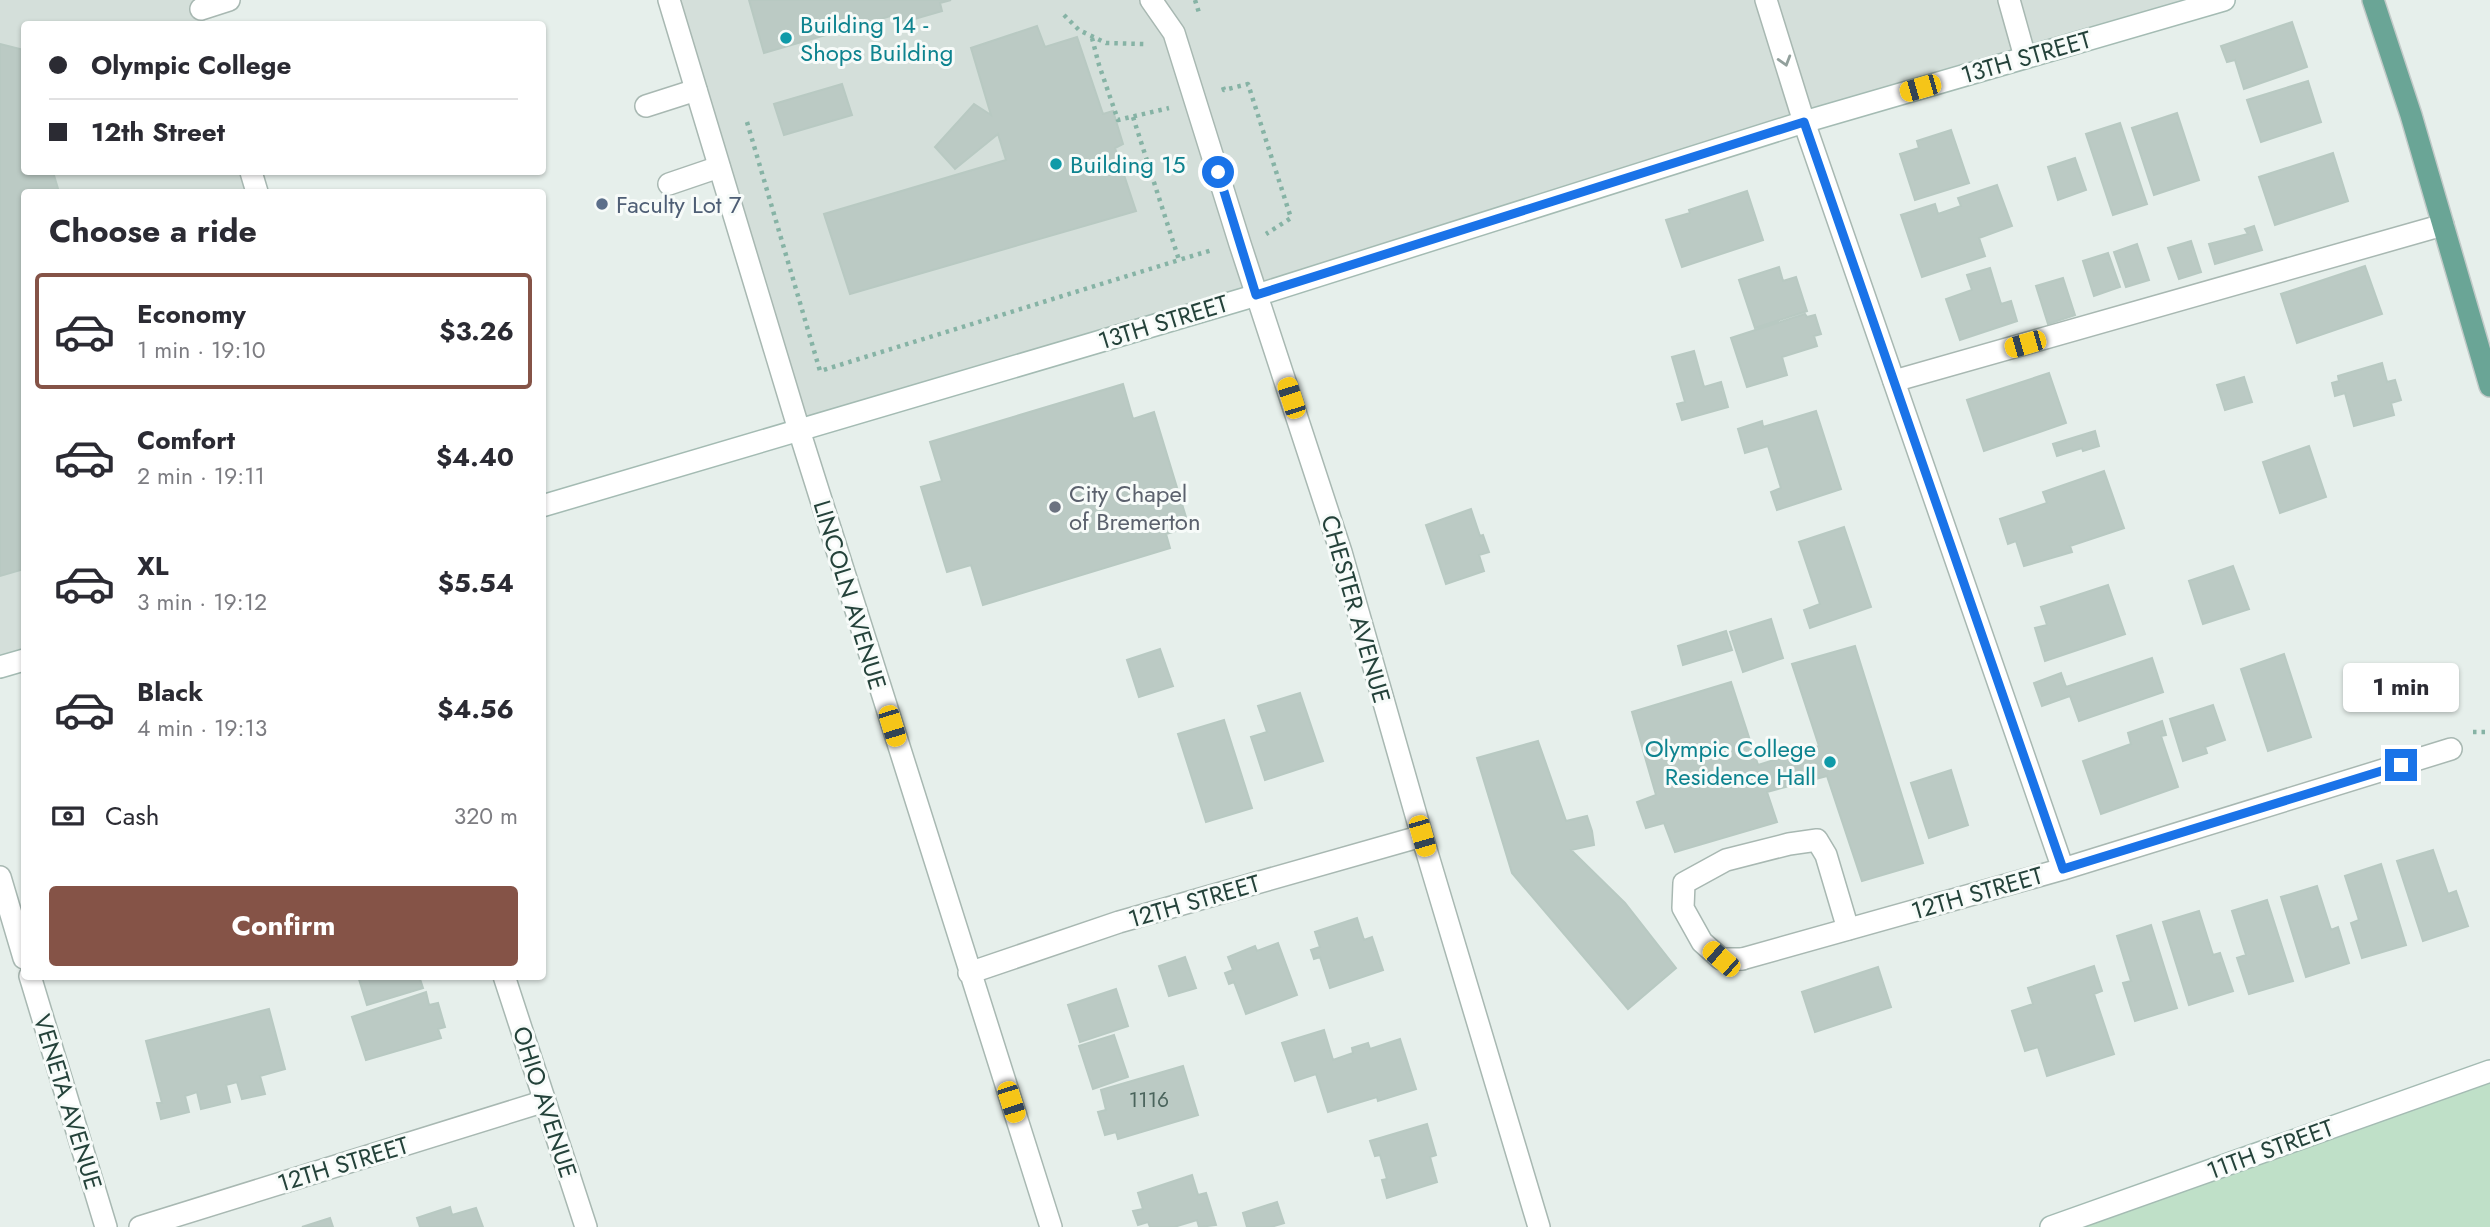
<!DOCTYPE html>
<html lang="en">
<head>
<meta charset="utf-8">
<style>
	body { margin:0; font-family:Jost,sans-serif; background:#f7f7f7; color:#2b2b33; height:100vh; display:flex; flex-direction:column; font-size:26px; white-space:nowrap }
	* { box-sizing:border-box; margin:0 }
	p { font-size:23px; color:#7c7c81 }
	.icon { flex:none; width:38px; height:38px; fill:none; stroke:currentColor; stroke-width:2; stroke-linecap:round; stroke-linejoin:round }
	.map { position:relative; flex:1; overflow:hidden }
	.sheet { position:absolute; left:21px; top:189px; width:525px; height:791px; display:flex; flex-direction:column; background:#fff; border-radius:7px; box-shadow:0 2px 5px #0004 }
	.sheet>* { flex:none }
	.banner { position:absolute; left:21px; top:21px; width:525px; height:154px; border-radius:7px; box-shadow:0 2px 5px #0004; display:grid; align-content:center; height:154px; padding:0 28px; background:#fff }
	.end { position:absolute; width:32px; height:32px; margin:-16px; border:9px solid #1a73e8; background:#fff; box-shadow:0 0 0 4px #fff }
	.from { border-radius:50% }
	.bubble { position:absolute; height:49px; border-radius:7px; background:#fff; box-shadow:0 2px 5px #0004; font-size:23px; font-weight:700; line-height:49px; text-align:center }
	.car { position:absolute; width:21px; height:42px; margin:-21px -10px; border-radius:9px; box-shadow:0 0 5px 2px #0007; background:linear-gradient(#f5c518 24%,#345 0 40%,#f5c518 0 76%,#345 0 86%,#f5c518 0) }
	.banner b { display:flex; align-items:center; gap:24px; height:66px; font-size:26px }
	.banner b+b { border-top:2px solid #e1e1e2 }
	.banner i { width:18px; height:18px; background:#2b2b33 }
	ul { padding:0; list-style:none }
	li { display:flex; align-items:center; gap:21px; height:116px; margin:0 14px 10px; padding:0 14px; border:4px solid transparent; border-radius:7px }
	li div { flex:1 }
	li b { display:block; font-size:26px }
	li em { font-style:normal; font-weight:700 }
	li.on { border-color:#855347 }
	li>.icon { width:63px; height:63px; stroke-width:1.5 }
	h2 { padding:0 28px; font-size:32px; line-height:84px }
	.pay { display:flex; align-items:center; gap:18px; height:77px; padding:0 28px; font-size:26px }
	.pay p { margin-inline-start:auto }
	.button { display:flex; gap:14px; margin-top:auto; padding:14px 28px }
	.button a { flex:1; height:80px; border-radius:7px; background:#855347; color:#fff; font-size:28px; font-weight:700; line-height:80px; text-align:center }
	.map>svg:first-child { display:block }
	.built { fill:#d4dfda }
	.green { fill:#bfe0c8 }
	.building { fill:#bbcac4; stroke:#b8c9c2; stroke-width:2 }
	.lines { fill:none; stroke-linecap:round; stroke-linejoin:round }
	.lane-casing { stroke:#a8b8b2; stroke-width:24 }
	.street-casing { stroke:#a8b8b2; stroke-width:24 }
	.secondary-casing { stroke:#a4bbb3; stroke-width:24 }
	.primary-casing { stroke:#c2cac8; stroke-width:24 }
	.path { stroke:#86b3a5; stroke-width:4.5; stroke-dasharray:3.5 5; stroke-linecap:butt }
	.lane { stroke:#fff; stroke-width:21 }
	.street { stroke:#fff; stroke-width:21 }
	.secondary { stroke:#fff; stroke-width:21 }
	.primary { stroke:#6aa596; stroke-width:21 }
	.oneway { stroke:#92a09c }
	.route { stroke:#1a73e8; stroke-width:9 }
	.culture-dot { fill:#0f9aa8; stroke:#f7fbf9; stroke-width:2.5 }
	.service-dot { fill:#5c6f8a; stroke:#f7fbf9; stroke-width:2.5 }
	.worship-dot { fill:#6b7280; stroke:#f7fbf9; stroke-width:2.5 }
	.labels { text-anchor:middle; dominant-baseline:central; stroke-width:6; stroke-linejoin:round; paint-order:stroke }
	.number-label { font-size:21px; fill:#4a645c }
	.culture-label { font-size:24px; fill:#0d838f; stroke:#f7fbf9; text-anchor:start }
	.street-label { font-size:24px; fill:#24423a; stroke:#f7fbf9 }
	.service-label { font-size:24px; fill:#4e5e75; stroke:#f7fbf9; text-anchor:start }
	.worship-label { font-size:24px; fill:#5b616d; stroke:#f7fbf9; text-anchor:start }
</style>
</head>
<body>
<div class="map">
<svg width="2490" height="1227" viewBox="0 0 2490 1227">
	<rect width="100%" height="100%" fill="#e6efeb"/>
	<path class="built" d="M0,0H199L206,24H24V172H251L257,192H24V660L0,667Z
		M667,0H2230L799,430Z"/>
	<path class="green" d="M2490,1071V1227H2051Z"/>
	<path class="building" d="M749,0H951L940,3L942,11L897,24L894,15L764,53Z
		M2292,22L2307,67L2244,89L2235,60L2227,62L2221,46Z
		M1037,26L1045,47L1077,37L1103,114L1113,111L1123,144L1115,148L1136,211L850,294L824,214L1006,160L998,134L955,169L935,147L974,104L991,115L971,48Z
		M0,44L24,50V172H53L59,192H24V569L0,576Z
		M2308,81L2321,122L2261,142L2247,100Z
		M842,84L852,115L784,135L774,104Z
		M2177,113L2199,180L2154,195L2132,128Z
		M2120,123L2147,204L2113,215L2086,134Z
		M1951,130L1969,183L1915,200L1900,154L1919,148L1917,141Z
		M2333,153L2348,201L2275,225L2259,177Z
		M2075,158L2086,190L2058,200L2048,167Z
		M1997,185L2012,226L1979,238L1985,256L1922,277L1901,215L1935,204L1938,214L1961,206L1958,198Z
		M1747,191L1763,240L1682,267L1666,220L1690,213L1689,210Z
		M2254,226L2262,250L2215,264L2209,244L2248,234L2245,229Z
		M2191,241L2201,272L2179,279L2168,248Z
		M2137,244L2149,280L2126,287L2114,252Z
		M2108,253L2120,287L2094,296L2083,261Z
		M2365,266L2382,314L2297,343L2281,294Z
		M1779,267L1783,281L1796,277L1807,311L1755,328L1739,280Z
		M1990,268L2001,304L2011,301L2017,321L1960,340L1946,299L1972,290L1967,275Z
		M2063,278L2075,315L2048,324L2036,286Z
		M1805,314L1807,317L1815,315L1821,334L1814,336L1817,346L1782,357L1787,375L1747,387L1731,338Z
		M1694,351L1704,387L1721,382L1728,407L1682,420L1677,404L1685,402L1672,357Z
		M2382,363L2387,382L2395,380L2401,400L2391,403L2394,415L2354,426L2345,393L2335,396L2332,383L2339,381L2338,376Z
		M2049,373L2066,423L1984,451L1967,400Z
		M2244,377L2252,402L2225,410L2217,385Z
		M1123,384L1133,419L1154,412L1189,527L1166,534L1170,548L983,605L971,565L947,572L921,487L942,481L930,442Z
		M1816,411L1841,489L1777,510L1771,492L1781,488L1768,446L1745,453L1738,429L1762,421L1763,427Z
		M2095,431L2099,446L2083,451L2082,448L2057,456L2053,444Z
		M2309,446L2326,497L2280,513L2263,462Z
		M2104,471L2124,528L2070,546L2072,552L2024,566L2016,541L2008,544L2000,519L2047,503L2043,492Z
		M1471,509L1480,536L1483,535L1489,552L1479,555L1484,571L1446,584L1426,525Z
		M1844,527L1871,607L1810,628L1804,610L1820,604L1799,542Z
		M2233,566L2249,609L2203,624L2189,581Z
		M2108,585L2125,634L2045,661L2035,628L2047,625L2041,607Z
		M1771,619L1783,658L1743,672L1730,632Z
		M1726,631L1732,650L1683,665L1678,646Z
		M1855,646L1923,863L1862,881L1827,776L1767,792L1777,822L1675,852L1664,823L1646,828L1637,802L1656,795L1632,712L1731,682L1758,765L1819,746L1792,664Z
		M1160,649L1173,686L1139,697L1127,660Z
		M2284,654L2311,737L2268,751L2241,669Z
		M2152,658L2163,692L2079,721L2070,696L2042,706L2034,683L2061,673L2066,687Z
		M1300,693L1323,761L1265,780L1251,737L1267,732L1258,706Z
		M2213,705L2225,740L2205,747L2207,753L2183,761L2170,719Z
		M1224,720L1252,808L1206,822L1178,734Z
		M2162,721L2166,735L2161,736L2178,787L2101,814L2083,761L2131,744L2128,733Z
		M1538,741L1566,821L1587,816L1592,831L1594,845L1571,850L1625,903L1676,968L1628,1009L1512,873L1477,758Z
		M1951,770L1968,825L1929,838L1911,783Z
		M2433,850L2448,894L2456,891L2468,926L2423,941L2397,861Z
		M2381,864L2406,945L2362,958L2351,923L2359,920L2345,876Z
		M2317,886L2331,930L2338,927L2349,963L2306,977L2281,897Z
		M2267,900L2293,981L2249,994L2237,958L2246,955L2232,911Z
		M2199,911L2213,955L2220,953L2233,991L2189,1005L2163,922Z
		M1357,918L1364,940L1372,937L1383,970L1330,988L1320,957L1314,959L1311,950L1320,947L1315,932Z
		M2151,925L2177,1008L2135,1021L2123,983L2131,981L2117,936Z
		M1278,943L1297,995L1246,1014L1234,982L1229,984L1225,973L1233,970L1228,957L1255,946L1257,951Z
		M1185,957L1196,988L1169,996L1159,966Z
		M2094,966L2102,991L2094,994L2114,1054L2047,1076L2038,1047L2025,1051L2012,1011L2033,1004L2028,988Z
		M1878,967L1891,1007L1815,1032L1802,992Z
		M358,976H419L423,988L367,1005Z
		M1116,989L1128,1026L1080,1042L1068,1005Z
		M426,992L429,1005L438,1003L445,1027L438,1029L441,1038L366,1060L352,1017Z
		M269,1009L285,1069L260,1076L265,1094L242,1099L237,1082L226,1085L230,1102L201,1109L197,1092L185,1096L189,1112L161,1119L157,1103H162L146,1041Z
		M1324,1030L1333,1060L1353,1053L1352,1048L1368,1043L1370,1049L1400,1039L1416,1089L1378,1101L1377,1097L1328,1112L1316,1074L1295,1081L1282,1043Z
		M1114,1035L1128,1077L1093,1089L1079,1046Z
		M1183,1066L1198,1115L1118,1139L1116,1132L1105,1135L1098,1112L1106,1110L1101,1090Z
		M1427,1124L1436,1155L1430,1157L1437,1182L1387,1198L1382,1180L1387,1179L1380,1155L1375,1156L1370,1141Z
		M1192,1175L1198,1195L1206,1193L1216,1225L1199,1227L1197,1220L1174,1227H1150L1148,1222L1138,1225L1133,1211L1143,1209L1138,1193Z
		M1277,1202L1284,1223L1271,1227H1247L1243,1213Z
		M450,1207L452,1215L476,1208L483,1227H420L417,1218Z
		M330,1218L333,1227H302Z"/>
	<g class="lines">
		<defs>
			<path id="lane" d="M2009,0L2025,57
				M646,106L696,90
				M669,184L719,167
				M1894,381L2443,225
				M1742,959H1721L1702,942L1683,908L1684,883L1726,860L1789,844L1817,840L1826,855L1848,929"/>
			<path id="street" d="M669,0L799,430L1051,1227
				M1151,0L1174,33L1240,244L1341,552L1422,836L1539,1227
				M1766,0L1804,122L2063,869
				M201,9L229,0
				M251,172L257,192
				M0,877L24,958
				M1742,959L2063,869L2451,749
				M969,973L1119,922L1422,836
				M30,976L106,1227
				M504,976L586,1227
				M140,1227L545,1101"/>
			<path id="secondary" d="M542,506L1257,295L1804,122L2224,0
				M0,667L24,660
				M2051,1227L2490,1071"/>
			<path id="primary" d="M2373,0L2411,115L2490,386"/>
		</defs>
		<use href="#lane" class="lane-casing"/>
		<use href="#street" class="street-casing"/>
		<use href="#secondary" class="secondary-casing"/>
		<use href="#primary" class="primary-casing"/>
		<path class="path" d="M1195,0L1200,16
			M1064,15L1079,30L1106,43L1144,44
			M1092,38L1099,65L1118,120L1169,108
			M1223,87L1224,90L1248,84L1291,218L1266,234
			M1133,117L1179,260L1212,250
			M747,122L820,371L1179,260
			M2473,732H2490"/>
		<use href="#lane" class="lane"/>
		<use href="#street" class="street"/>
		<use href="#secondary" class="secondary"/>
		<use href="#primary" class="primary"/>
	</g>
	<defs><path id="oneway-chevron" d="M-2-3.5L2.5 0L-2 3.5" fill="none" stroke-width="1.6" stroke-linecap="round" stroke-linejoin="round" transform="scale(1.75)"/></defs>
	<use class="oneway" href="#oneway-chevron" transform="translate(1785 61) rotate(73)"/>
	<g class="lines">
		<path class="route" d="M1218,172L1256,295L1804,122L2063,869L2401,765"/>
	</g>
	<g class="culture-dot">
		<circle cx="786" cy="38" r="7"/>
		<circle cx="1056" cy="164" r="7"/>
		<circle cx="1830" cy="762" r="7"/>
	</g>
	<circle class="service-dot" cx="602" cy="204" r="7"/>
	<circle class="worship-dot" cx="1055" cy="507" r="7"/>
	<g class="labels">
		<g class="number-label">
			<text x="1149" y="1100">1116</text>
		</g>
		<g class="culture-label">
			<text x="800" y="24">Building 14 -<tspan x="800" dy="28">Shops Building</tspan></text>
			<text x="1070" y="164">Building 15</text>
			<text x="1816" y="748" text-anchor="end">Olympic College<tspan x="1816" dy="28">Residence Hall</tspan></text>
		</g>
		<g class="street-label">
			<text transform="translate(2026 57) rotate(-16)">13TH STREET</text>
			<text transform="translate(1163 322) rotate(-17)">13TH STREET</text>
			<text transform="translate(850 595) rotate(73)">LINCOLN AVENUE</text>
			<text transform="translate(1356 609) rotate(74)">CHESTER AVENUE</text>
			<text transform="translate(1977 893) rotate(-16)">12TH STREET</text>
			<text transform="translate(1194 901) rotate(-16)">12TH STREET</text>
			<text transform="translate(68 1102) rotate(73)">VENETA AVENUE</text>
			<text transform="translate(545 1102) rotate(72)">OHIO AVENUE</text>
			<text transform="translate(2270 1149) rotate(-20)">11TH STREET</text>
			<text transform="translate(343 1164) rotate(-17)">12TH STREET</text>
		</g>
		<g class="service-label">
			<text x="616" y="204">Faculty Lot 7</text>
		</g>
		<g class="worship-label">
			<text x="1069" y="493">City Chapel<tspan x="1069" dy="28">of Bremerton</tspan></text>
		</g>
	</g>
</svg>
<i class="end from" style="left:1218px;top:172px"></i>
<i class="end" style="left:2401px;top:765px"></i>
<div class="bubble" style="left:2343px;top:663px;width:116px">1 min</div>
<i class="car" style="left:1920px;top:88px;rotate:254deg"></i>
<i class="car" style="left:2025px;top:344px;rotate:254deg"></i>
<i class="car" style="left:1291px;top:398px;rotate:342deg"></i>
<i class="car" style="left:892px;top:726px;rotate:163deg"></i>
<i class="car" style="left:1422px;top:836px;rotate:164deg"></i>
<i class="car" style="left:1721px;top:959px;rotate:311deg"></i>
<i class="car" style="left:1011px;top:1102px;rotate:162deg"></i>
<div class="banner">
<b><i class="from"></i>Olympic College</b>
<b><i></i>12th Street</b>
</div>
<section class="sheet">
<h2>Choose a ride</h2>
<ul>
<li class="on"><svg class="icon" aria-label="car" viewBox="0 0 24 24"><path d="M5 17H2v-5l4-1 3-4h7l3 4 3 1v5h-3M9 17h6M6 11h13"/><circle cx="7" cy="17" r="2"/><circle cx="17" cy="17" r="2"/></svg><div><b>Economy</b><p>1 min · 19:10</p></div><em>$3.26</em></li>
<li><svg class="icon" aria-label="car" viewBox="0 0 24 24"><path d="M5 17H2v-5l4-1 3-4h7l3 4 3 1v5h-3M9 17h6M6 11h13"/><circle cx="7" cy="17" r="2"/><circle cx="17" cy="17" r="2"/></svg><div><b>Comfort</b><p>2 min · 19:11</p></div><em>$4.40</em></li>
<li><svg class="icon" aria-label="car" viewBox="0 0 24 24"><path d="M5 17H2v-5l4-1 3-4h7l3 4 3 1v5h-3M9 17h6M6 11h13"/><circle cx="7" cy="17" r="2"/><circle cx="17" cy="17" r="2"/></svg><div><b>XL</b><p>3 min · 19:12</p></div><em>$5.54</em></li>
<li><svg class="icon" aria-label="car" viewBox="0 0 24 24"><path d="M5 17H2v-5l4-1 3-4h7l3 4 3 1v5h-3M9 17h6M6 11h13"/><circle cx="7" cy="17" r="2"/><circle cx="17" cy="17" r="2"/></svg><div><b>Black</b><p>4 min · 19:13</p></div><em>$4.56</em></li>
</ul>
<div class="pay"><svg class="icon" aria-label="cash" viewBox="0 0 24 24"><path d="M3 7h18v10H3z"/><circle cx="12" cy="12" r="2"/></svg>Cash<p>320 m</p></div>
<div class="button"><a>Confirm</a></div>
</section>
</div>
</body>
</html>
